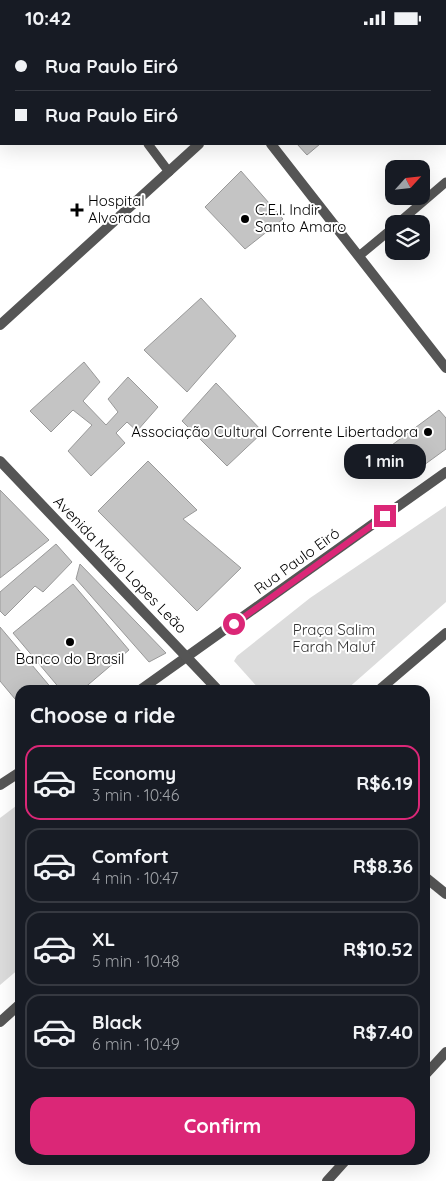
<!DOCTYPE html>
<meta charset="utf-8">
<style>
body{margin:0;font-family:Quicksand,sans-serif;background:#20242c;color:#f1f3f6;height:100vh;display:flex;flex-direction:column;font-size:19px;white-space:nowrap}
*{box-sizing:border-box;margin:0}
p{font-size:16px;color:#9ea1a6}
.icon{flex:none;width:28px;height:28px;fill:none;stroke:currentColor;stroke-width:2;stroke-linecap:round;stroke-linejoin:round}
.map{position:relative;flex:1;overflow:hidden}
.sheet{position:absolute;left:15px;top:650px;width:415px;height:480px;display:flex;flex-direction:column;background:#171b24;border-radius:15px;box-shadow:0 5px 20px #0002}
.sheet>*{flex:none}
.banner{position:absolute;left:0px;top:0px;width:446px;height:110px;box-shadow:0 5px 20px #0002;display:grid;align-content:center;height:110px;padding:0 15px;background:#171b24}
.needle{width:32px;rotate:63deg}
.controls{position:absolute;left:385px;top:125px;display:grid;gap:10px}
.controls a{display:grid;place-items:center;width:45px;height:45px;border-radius:10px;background:#171b24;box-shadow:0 5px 20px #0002;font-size:25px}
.end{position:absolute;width:22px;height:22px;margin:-11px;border:6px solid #db2777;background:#fff;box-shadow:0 0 0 2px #fff}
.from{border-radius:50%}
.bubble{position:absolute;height:35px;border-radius:15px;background:#171b24;box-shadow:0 5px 20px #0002;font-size:16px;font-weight:700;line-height:35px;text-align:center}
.banner b{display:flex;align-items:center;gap:18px;height:48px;font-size:19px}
.banner b+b{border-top:1px solid #363941}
.banner i{width:12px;height:12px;background:#f1f3f6}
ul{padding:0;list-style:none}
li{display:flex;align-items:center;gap:15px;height:75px;margin:0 10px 8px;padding:0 5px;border:2px solid #363941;border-radius:15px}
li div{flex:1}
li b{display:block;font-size:19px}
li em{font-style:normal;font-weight:700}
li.current{border-color:#db2777}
li>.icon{width:45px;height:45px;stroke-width:1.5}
h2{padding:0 15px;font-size:22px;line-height:60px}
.primary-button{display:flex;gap:10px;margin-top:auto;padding:10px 15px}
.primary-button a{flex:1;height:58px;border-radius:15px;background:#db2777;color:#fff;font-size:20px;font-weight:700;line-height:58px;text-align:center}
.status{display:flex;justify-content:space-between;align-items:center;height:35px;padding:0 25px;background:#171b24;direction:ltr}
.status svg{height:14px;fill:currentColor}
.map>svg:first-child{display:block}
.green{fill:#dcdcdc}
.building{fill:#c4c4c4;stroke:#999}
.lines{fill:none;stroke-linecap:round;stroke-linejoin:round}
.service{stroke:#555;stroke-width:9}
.pedestrian{stroke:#555;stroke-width:10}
.minor{stroke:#555;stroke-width:10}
.tertiary{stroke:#555;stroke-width:10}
.route{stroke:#db2777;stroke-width:6}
.poi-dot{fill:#000;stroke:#fff;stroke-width:2}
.labels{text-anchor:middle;stroke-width:4;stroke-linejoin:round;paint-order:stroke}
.poi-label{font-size:15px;fill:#000;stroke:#fff;text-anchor:start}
.street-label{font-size:15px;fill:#000;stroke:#fff}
.park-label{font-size:15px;fill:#333;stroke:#fff}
</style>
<div class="status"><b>10:42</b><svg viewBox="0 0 49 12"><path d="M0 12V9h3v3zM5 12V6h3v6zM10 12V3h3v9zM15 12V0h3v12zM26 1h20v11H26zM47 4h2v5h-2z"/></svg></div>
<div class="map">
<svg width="446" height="1146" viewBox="0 0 446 1146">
<rect width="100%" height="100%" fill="#fff"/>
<g class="green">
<path d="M 446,471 L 446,567 L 346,655 L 260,655 L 234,626 L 237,621 L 310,563 Z"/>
<path d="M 20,768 L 20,933 L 0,950 L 0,783 Z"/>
</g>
<g class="building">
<path d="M 297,109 L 320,109 L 307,120 Z"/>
<path d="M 241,136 L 283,184 L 245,214 L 205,172 Z"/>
<path d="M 201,263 L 236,301 L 187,357 L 144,315 Z"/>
<path d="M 84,327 L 100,347 L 83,366 L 106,390 L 118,377 L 108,364 L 128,342 L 158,372 L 137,396 L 127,387 L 116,398 L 125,408 L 91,441 L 68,416 L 92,390 L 73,375 L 51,397 L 30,376 Z"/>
<path d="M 216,348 L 263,397 L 227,431 L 182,386 Z"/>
<path d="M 439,375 L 446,383 L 446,414 L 413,438 L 392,410 Z"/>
<path d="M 148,426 L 197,475 L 183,484 L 241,533 L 197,576 L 98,476 Z"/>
<path d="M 0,455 L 49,505 L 0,543 Z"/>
<path d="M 56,509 L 72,527 L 43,557 L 35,551 L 5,581 L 0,576 L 0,557 Z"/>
<path d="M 80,529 L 166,618 L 149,627 L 76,544 Z"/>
<path d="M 73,549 L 129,615 L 82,655 L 61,655 L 13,598 Z"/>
<path d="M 0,592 L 53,655 L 20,655 L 20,670 L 0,646 Z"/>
</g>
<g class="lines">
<g class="service">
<path d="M 148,109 L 169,137"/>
<path d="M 397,189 L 446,147"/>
<path d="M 359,221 L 394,192"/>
</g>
<path class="pedestrian" d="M 0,987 L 20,969"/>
<g class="minor">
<path d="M 183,0 L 184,1"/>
<path d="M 271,109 L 446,333"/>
<path d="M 140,655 L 446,437"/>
<path d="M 379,655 L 446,598"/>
<path d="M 0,750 L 20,737"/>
<path d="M 425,1040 L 446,1017"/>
<path d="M 327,1146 L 346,1125"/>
</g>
<g class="tertiary">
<path d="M 318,1 L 319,0"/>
<path d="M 0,290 L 199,109"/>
<path d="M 0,426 L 218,655"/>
<path d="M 425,842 L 446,859"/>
</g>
</g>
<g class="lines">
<path class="route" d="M 234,589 L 385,481"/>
</g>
<g class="poi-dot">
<path d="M74.5 167.5h5v5h5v5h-5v5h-5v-5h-5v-5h5z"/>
<circle cx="245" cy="184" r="5"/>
<circle cx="428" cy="397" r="5"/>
<circle cx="70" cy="607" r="5"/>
</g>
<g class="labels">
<g class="poi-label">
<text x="88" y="171">Hospital<tspan x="88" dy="17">Alvorada</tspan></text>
<text x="255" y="180">C.E.I. Indir<tspan x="255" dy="17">Santo Amaro</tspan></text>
<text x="418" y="402" text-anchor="end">Associação Cultural Corrente Libertadora</text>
<text x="70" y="629" text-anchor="middle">Banco do Brasil</text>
</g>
<g class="street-label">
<text transform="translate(297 526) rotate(-36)" y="5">Rua Paulo Eiró</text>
<text transform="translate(120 530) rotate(46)" y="5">Avenida Mário Lopes Leão</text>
</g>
<g class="park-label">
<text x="334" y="600">Praça Salim<tspan x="334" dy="17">Farah Maluf</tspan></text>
</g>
</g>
</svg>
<div class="controls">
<a><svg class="needle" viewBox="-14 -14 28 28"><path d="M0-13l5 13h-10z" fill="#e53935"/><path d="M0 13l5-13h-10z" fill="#9ea1a6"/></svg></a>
<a><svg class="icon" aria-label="layers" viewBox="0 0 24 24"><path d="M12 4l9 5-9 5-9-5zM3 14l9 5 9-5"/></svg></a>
</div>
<i class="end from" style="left:234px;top:589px"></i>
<i class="end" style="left:385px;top:481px"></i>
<div class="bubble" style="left:344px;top:409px;width:82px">1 min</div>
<div class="banner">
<b><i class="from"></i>Rua Paulo Eiró</b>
<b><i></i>Rua Paulo Eiró</b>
</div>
<section class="sheet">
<h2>Choose a ride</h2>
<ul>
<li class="current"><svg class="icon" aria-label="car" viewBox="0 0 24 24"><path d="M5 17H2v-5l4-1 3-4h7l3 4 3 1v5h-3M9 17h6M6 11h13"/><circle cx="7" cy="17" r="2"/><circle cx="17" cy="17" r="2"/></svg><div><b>Economy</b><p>3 min · 10:46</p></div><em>R$6.19</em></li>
<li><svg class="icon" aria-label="car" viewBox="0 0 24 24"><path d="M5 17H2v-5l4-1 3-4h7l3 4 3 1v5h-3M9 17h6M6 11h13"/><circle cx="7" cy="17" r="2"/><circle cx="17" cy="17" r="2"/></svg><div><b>Comfort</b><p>4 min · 10:47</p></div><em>R$8.36</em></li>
<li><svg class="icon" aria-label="car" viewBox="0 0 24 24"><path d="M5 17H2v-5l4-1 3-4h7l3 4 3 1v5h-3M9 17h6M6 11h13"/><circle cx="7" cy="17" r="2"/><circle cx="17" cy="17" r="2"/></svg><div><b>XL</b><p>5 min · 10:48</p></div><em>R$10.52</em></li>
<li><svg class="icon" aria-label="car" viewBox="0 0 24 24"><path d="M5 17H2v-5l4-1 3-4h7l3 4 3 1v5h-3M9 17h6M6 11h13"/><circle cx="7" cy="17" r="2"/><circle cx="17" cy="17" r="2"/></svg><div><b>Black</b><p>6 min · 10:49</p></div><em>R$7.40</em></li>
</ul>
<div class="primary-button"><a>Confirm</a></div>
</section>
</div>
